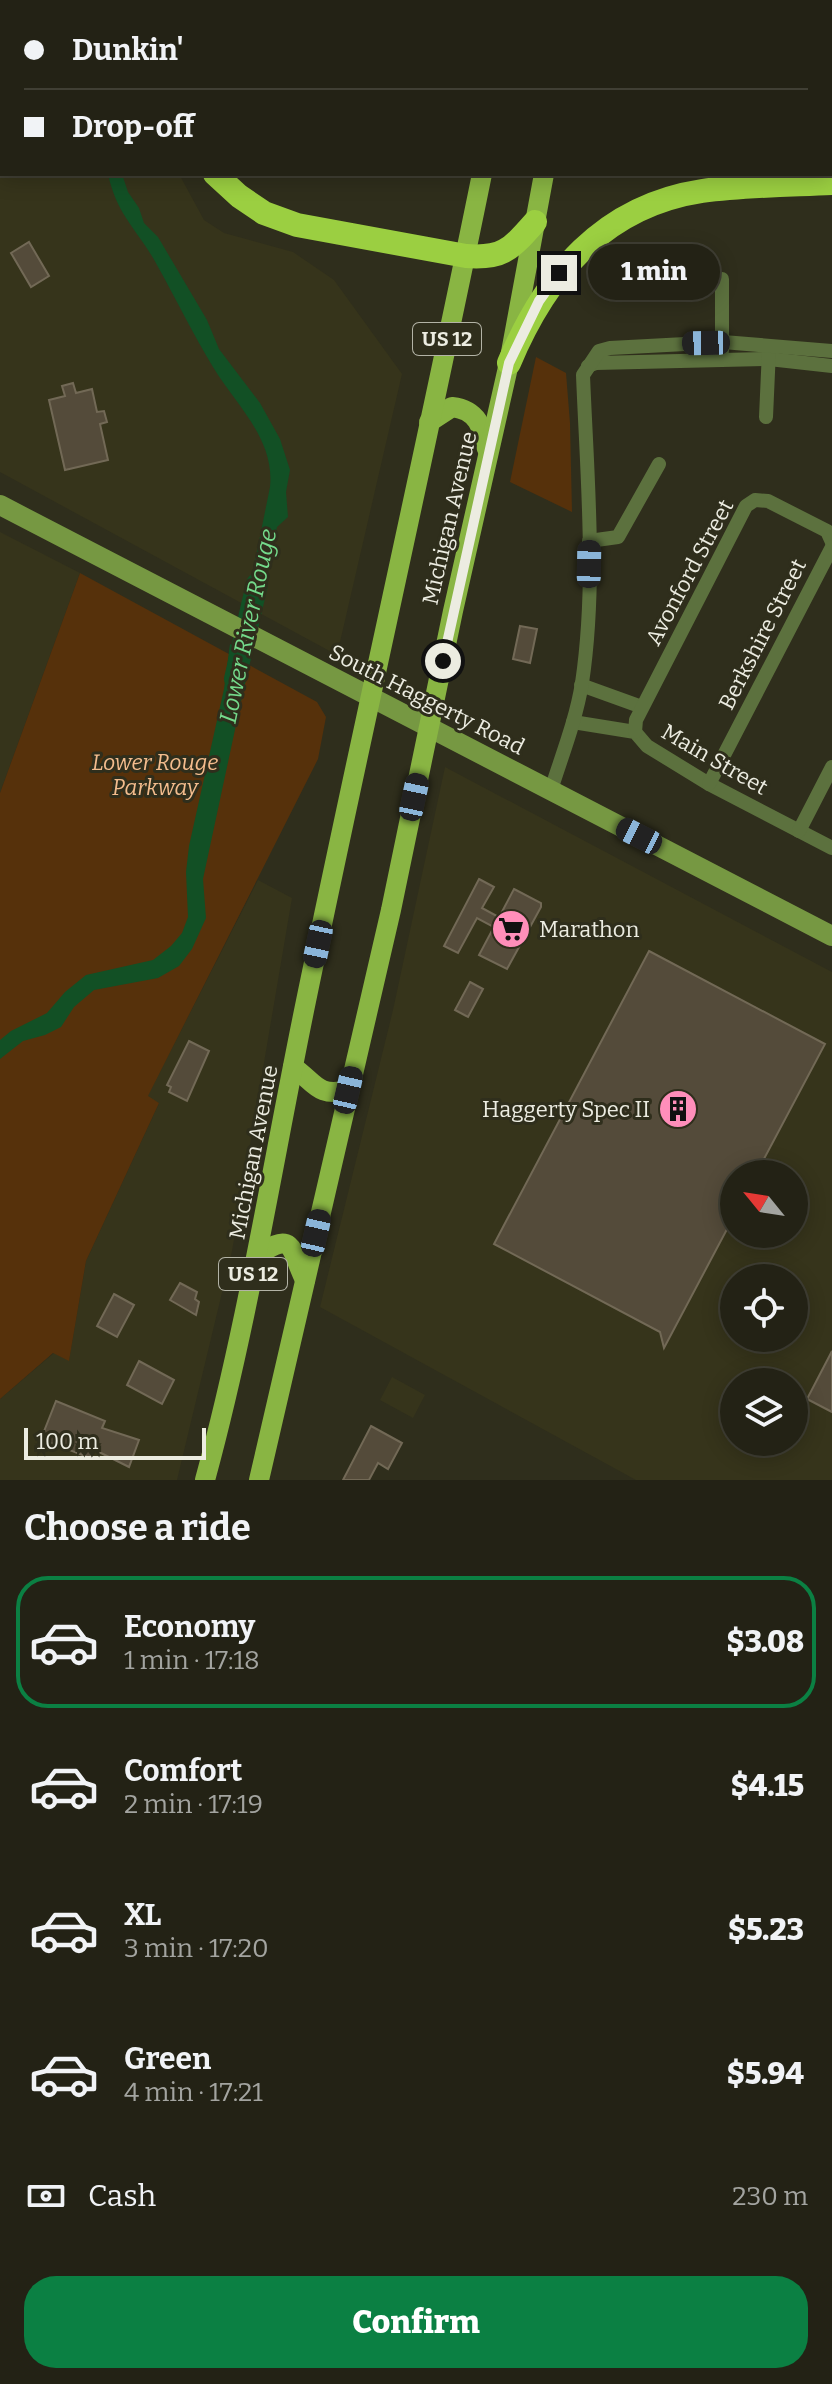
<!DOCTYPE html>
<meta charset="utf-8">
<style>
body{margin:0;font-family:Bitter,serif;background:#2f2f22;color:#f1f3f6;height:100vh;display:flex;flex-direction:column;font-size:30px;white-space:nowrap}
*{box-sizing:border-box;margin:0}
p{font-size:26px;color:#a3a4a0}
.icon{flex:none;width:44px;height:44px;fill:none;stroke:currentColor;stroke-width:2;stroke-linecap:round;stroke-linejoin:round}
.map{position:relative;height:1480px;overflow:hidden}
.side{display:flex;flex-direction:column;background:#232215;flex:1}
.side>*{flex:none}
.guide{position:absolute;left:0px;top:0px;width:832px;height:176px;box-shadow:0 4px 20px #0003,0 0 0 2px #403f34;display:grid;align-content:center;height:176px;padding:0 24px;background:#232215}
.needle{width:52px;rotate:300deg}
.tools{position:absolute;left:720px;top:1160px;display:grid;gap:16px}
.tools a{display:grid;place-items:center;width:88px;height:88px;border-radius:50%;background:#232215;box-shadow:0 4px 20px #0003,0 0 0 2px #403f34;font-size:40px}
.scale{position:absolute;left:24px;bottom:20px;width:182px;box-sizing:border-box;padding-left:8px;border:4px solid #ecece1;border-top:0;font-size:22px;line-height:28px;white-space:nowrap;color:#ecece1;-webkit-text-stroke:6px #2f2e1c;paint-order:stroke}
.end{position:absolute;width:36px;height:36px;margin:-18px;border:10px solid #ecece1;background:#111;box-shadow:0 0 0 4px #111}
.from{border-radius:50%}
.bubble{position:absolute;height:56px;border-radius:28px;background:#232215;box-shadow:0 4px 20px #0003,0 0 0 2px #403f34;font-size:26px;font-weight:800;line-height:56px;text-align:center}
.car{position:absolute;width:24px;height:48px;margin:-24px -12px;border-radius:10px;box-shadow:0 0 6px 2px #0007;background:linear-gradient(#222 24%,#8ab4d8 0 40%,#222 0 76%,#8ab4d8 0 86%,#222 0)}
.guide b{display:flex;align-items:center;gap:28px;height:76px;font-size:30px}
.guide b+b{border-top:2px solid #403f34}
.guide i{width:20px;height:20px;background:#f1f3f6}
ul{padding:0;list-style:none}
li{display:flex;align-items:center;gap:24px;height:132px;margin:0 16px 12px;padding:0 8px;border:4px solid transparent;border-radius:32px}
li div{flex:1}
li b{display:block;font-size:30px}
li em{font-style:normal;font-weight:800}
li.current{border-color:#0b8043}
li>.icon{width:72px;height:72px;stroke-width:1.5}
h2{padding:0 24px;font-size:36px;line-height:96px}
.pay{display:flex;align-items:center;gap:20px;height:88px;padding:0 24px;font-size:30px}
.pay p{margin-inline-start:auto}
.primary-button{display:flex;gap:16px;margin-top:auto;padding:16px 24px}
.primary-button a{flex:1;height:92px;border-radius:32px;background:#0b8043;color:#fff;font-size:32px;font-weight:800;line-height:92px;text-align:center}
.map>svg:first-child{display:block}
.built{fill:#36341b;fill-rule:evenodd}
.green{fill:#56310b}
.water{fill:#125025}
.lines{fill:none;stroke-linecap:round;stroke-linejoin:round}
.river{stroke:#125025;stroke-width:22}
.building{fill:#544b3a;stroke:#726956;stroke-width:2}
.minor{stroke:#5c713e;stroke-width:14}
.secondary{stroke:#769842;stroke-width:20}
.primary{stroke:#89b543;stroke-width:20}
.motorway{stroke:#9bcf41;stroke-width:24}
.route{stroke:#ecece1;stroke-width:10}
.labels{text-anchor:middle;stroke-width:6;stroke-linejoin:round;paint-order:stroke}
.shield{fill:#2f2e1c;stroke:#b3b3a6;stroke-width:2}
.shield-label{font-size:20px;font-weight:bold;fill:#ecece1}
.street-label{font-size:22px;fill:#ecece1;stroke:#2f2e1c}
.park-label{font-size:22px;font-style:italic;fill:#f3bc8d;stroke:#2f2e1c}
.poi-label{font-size:22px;fill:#ecece1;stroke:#2f2e1c;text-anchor:start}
.water-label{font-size:24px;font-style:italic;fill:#74da8b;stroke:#2f2e1c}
</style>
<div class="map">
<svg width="832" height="1480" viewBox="0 0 832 1480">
<rect width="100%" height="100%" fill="#2f2e1c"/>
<g class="built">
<path d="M 0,0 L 84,2 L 2,2 L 2,174 L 179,174 L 204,220 L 224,233 L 293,252 L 334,280 L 402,374 L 337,655 L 0,472 Z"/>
<path d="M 0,532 L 80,573 L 0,793 Z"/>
<path d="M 445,767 L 832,972 L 832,1480 L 636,1480 L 320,1307 L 393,1010 ZM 734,1174 L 794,1174 L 794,1234 L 734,1234 ZM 734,1278 L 794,1278 L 794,1338 L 734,1338 ZM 734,1382 L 794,1382 L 794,1442 L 734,1442 Z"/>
<path d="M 258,880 L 292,898 L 232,1251 L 177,1480 L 0,1480 L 0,1399 L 54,1353 L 69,1360 L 86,1261 L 159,1103 L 147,1097 Z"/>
<path d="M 392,1377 L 425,1395 L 413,1418 L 380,1400 Z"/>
</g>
<g class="green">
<path d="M 536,357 L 566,373 L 570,423 L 572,512 L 510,482 Z"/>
<path d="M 80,573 L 317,702 L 326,717 L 318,759 L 148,1096 L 159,1103 L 86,1261 L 69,1361 L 53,1353 L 0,1399 L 0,793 Z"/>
</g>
<g class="water">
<path d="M 108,174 L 122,174 L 128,192 L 139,208 L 144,223 L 158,237 L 207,320 L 219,349 L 260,403 L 280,439 L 290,470 L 286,492 L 288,517 L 277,527 L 259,616 L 241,605 L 253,571 L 270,487 C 275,439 236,405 213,367 C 193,334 176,299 157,265 C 138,230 117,216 108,174 Z"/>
<path d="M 230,644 L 251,655 L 203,879 L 206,918 L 192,949 L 179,966 L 158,978 L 94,990 L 74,1007 L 61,1027 L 45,1035 L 23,1041 L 0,1059 L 0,1040 L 11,1031 L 47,1013 L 65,992 L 86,975 L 153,960 L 171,946 L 182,933 L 188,917 L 186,872 L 189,846 L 224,689 Z"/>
</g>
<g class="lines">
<path class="river" d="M 235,679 L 257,584"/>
</g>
<g class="building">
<path d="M 29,242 L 49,276 L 31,287 L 11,253 Z"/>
<path d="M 73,383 L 76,393 L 92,389 L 97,412 L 104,411 L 107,422 L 100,424 L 108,460 L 65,470 L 49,400 L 65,396 L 62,386 Z"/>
<path d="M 520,626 L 537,629 L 530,663 L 513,659 Z"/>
<path d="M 479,879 L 494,887 L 482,908 L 506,921 L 501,931 L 477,918 L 458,953 L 444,946 Z"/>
<path d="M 514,889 L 541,903 L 541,907 L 507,969 L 479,955 Z"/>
<path d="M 649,951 L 825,1044 L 756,1174 L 734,1174 L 734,1216 L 664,1348 L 660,1332 L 494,1244 Z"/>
<path d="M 470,982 L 483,989 L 468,1017 L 455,1010 Z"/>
<path d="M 189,1041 L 209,1051 L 187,1101 L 169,1092 L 171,1087 L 167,1085 Z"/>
<path d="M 180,1283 L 197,1292 L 195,1299 L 199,1302 L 196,1315 L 170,1300 Z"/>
<path d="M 114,1294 L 134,1305 L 117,1337 L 97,1326 Z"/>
<path d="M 832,1351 L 832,1412 L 807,1399 Z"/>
<path d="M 139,1361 L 174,1380 L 162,1404 L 127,1385 Z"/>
<path d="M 56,1401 L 105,1421 L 102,1428 L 139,1440 L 129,1467 L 93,1449 L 90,1458 L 41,1439 Z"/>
<path d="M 371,1426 L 402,1443 L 388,1469 L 378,1463 L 369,1480 L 343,1480 Z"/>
</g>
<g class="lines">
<g class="minor">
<path d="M 722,279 L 722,351"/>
<path d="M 588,366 L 596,363 L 769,359 L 832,366"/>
<path d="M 766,417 L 769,350"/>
<path d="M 589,541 L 618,537 L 659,464"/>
<path d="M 581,685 L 642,707"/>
<path d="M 573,722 L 635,732 L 647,746 L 709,784 L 832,848"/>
<path d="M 635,732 L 636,720 L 746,506 L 755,500 L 768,501 L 827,531 L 832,542"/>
<path d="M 709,784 L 832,547"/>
<path d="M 551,790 C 562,755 576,720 582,683 C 597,582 587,477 583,375 L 599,351 L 610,348 L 723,342 L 832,351"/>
<path d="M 799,831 L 832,767"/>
</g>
<path class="secondary" d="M 0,505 L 832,936"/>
<g class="primary">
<path d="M 518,2 L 519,0"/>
<path d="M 580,2 L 581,0"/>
<path d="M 429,422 L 452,407 C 478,410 482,427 487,449"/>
<path d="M 293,1067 C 315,1082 317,1098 348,1090"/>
<path d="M 257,1256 C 295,1229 290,1250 305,1280"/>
<path d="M 205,1480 C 248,1322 273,1161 306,1001 C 363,725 426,450 482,174"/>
<path d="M 259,1480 L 391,910 L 453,611 L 509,363 L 544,174"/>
</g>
<g class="motorway">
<path d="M 109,0 L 110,2"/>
<path d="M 718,0 L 722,2"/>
<path d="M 205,2 L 206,0"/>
<path d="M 830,58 L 832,59"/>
<path d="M 215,174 L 239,196 L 264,213 L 297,225 L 466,256 C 503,259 511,249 535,222"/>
<path d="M 509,363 C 546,275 603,206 702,191 C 745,185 789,185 832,183"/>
</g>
</g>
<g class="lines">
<path class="route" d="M 443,661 L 509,363 L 539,301 L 559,273"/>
</g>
<defs>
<symbol id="supermarket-disc" viewBox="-11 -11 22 22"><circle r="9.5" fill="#ff8eba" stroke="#2f2e1c"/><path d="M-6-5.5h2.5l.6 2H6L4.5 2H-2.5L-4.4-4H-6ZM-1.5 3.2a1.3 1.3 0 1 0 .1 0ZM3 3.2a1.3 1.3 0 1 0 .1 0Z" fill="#111"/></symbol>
<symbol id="building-disc" viewBox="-11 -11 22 22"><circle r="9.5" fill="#ff8eba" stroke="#2f2e1c"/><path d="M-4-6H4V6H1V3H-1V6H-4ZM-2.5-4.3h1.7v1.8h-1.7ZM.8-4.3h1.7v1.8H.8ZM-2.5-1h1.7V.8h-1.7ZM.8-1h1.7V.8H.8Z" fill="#111"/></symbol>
</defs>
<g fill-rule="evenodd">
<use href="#supermarket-disc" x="489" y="907" width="44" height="44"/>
<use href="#building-disc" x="656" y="1087" width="44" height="44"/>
</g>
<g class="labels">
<g class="shield">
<rect x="413" y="323" width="68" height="32" rx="6"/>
<rect x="219" y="1258" width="68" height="32" rx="6"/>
</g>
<g class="shield-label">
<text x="447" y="346">US 12</text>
<text x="253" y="1281">US 12</text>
</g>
<g class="street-label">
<text transform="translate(449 518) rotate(-77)" y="8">Michigan Avenue</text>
<text transform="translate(689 572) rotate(-62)" y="8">Avonford Street</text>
<text transform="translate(762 634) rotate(-63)" y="8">Berkshire Street</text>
<text transform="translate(427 699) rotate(27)" y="8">South Haggerty Road</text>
<text transform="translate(715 759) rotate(30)" y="8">Main Street</text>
<text transform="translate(253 1152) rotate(-79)" y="8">Michigan Avenue</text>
</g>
<g class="park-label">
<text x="155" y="770">Lower Rouge<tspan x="155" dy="25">Parkway</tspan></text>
</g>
<g class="poi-label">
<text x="539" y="937">Marathon</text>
<text x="650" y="1117" text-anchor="end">Haggerty Spec II</text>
</g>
<g class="water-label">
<text transform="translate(248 626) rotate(-78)" y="8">Lower River Rouge</text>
</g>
</g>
</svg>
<div class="tools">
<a><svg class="needle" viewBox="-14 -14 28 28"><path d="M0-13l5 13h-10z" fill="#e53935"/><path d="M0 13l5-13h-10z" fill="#a3a4a0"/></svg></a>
<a><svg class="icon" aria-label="locate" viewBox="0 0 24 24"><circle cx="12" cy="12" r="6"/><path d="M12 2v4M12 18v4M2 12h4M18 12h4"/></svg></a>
<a><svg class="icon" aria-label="layers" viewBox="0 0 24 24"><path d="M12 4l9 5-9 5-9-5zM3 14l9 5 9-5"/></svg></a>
</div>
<div class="scale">100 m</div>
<i class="end from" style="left:443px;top:661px"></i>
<i class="end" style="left:559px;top:273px"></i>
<div class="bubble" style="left:588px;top:244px;width:132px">1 min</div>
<i class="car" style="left:706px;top:343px;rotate:269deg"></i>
<i class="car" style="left:589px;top:564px;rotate:1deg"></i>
<i class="car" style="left:414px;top:797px;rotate:12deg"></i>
<i class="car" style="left:639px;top:836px;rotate:297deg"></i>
<i class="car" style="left:318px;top:944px;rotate:192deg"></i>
<i class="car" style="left:348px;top:1090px;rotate:13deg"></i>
<i class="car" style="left:316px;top:1233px;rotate:13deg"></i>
<div class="guide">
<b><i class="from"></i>Dunkin'</b>
<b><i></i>Drop-off</b>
</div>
</div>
<section class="side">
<h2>Choose a ride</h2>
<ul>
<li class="current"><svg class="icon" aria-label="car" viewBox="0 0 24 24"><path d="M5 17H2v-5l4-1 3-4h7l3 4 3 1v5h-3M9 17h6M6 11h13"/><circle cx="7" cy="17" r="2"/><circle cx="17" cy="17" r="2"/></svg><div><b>Economy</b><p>1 min · 17:18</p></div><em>$3.08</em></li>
<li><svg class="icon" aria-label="car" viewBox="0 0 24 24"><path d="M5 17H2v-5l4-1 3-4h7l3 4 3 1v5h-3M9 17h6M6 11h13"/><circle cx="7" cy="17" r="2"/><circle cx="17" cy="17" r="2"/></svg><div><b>Comfort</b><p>2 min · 17:19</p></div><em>$4.15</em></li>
<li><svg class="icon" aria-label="car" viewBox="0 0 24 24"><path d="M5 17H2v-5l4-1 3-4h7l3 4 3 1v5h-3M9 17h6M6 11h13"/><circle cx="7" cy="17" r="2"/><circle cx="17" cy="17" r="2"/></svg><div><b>XL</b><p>3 min · 17:20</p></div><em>$5.23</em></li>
<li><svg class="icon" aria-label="car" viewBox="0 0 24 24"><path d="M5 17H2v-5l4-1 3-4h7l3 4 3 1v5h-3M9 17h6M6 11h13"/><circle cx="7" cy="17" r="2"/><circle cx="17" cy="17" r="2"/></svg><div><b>Green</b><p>4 min · 17:21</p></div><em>$5.94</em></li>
</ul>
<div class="pay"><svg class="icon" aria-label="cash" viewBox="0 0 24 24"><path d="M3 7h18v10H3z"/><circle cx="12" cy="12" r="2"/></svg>Cash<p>230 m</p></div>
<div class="primary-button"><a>Confirm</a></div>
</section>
